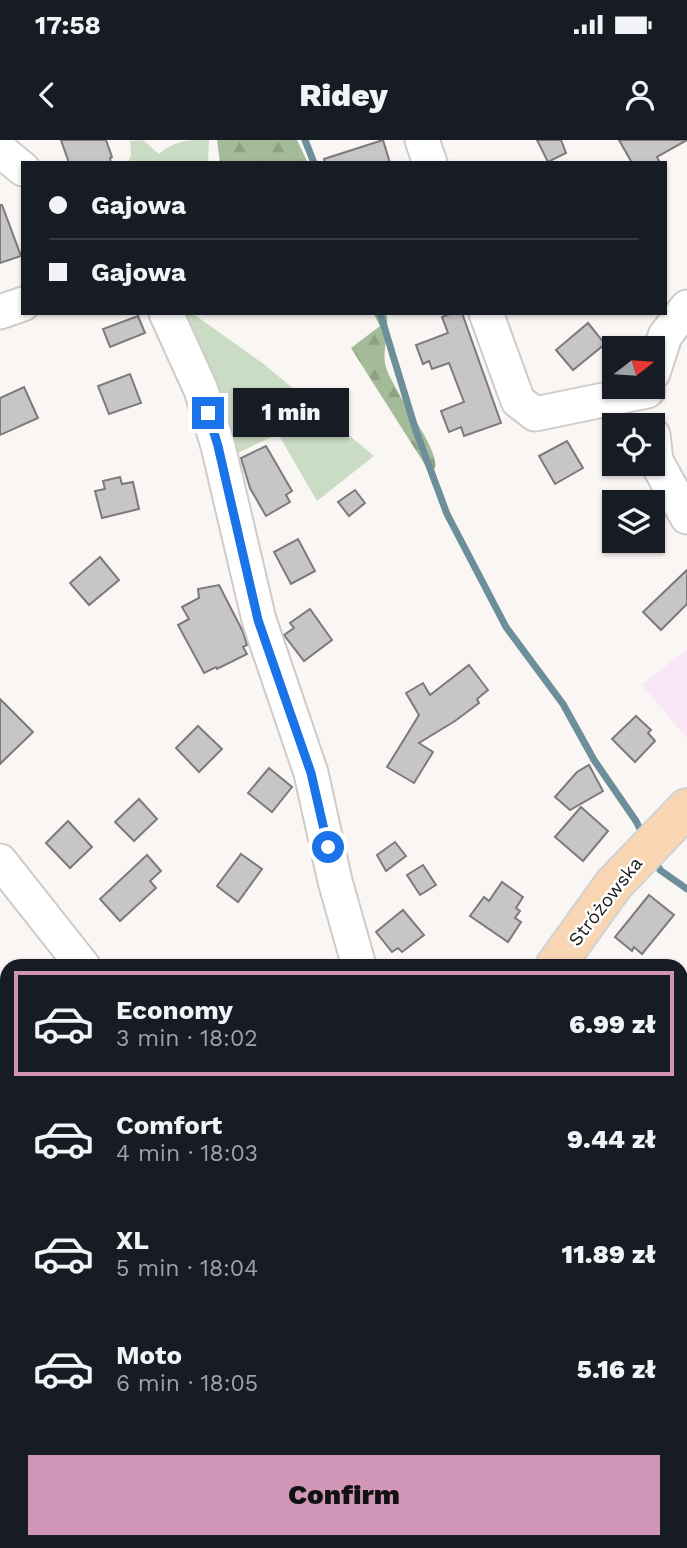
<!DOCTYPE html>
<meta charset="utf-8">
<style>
body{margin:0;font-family:"Work Sans",sans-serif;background:#242831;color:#f1f3f6;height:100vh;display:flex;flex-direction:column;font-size:26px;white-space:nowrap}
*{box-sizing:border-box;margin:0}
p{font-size:23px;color:#9ea1a6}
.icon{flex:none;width:38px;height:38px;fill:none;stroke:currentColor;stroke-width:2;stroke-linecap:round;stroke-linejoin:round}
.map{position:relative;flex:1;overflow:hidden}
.sheet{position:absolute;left:0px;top:819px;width:688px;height:590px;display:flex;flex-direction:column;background:#171b24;border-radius:21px 21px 0 0;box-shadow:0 2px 5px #0004}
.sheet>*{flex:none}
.hud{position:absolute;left:21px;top:21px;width:646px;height:154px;border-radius:0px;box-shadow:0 2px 5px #0004;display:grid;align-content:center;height:154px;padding:0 28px;background:#171b24}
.needle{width:46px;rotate:73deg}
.tools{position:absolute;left:602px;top:196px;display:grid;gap:14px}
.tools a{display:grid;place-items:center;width:63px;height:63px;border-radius:0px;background:#171b24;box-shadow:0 2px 5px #0004;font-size:35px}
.end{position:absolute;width:32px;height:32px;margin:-16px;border:9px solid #1a73e8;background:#fff;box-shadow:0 0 0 4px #fff}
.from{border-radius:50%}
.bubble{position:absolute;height:49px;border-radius:0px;background:#171b24;box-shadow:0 2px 5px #0004;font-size:23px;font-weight:800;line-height:49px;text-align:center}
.hud b{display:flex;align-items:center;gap:24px;height:66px;font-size:26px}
.hud b+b{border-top:2px solid #363941}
.hud i{width:18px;height:18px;background:#f1f3f6}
ul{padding:12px 0 0;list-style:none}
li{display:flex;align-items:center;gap:21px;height:105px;margin:0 14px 10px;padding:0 14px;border:4px solid transparent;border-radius:0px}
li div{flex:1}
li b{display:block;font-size:26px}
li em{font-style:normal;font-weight:800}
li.current{border-color:#d095b7}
li>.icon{width:63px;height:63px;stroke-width:1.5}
.cta{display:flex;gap:14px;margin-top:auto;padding:14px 28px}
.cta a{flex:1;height:80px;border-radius:0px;background:#d095b7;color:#111;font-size:28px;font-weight:800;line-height:80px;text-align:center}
.status{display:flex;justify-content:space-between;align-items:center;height:49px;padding:0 35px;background:#171b24;direction:ltr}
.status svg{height:19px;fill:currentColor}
header{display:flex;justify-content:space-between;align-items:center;height:91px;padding:0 28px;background:#171b24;font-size:32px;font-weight:800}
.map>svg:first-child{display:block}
.commercial{fill:#f9e6f7}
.green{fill:#cadcc3}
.forest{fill:url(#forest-firs)}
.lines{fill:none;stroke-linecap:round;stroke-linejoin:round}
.stream{stroke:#6c8f9a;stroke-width:7}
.building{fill:#c7c5c8;stroke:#7c7a7c;stroke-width:2}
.minor-casing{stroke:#cecbc9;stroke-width:37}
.major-casing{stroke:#d2d2d2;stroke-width:42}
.minor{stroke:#fff;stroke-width:33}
.major{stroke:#f8d5b3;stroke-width:38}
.route{stroke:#1a73e8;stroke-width:9}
.labels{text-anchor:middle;stroke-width:5;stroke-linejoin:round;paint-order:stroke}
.street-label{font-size:19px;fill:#1e1d1d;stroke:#fff}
</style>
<div class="status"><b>17:58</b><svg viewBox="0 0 49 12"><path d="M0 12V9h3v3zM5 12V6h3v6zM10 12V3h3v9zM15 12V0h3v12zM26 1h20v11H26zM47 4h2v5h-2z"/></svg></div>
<header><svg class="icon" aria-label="back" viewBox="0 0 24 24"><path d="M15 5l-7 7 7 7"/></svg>Ridey<svg class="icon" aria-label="person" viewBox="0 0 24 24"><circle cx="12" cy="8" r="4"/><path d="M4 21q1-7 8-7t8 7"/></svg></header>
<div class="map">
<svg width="687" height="1408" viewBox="0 0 687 1408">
<defs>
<pattern id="forest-firs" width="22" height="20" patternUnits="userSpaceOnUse" patternTransform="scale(1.75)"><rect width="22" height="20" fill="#a3bb98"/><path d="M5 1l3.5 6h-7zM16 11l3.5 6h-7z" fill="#8ca083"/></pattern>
</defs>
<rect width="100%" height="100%" fill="#faf6f4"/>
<path class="commercial" d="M 687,509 L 687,598 L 642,545 Z"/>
<g class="green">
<path d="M 143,0 L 159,14 C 175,0 188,0 209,0 L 208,23 L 128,23 L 131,15 L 130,1 Z"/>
<path d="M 179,173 L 192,173 L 265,225 L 374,316 L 317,361 L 278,294 L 227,318 Z"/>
<path d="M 0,941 L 7,942 L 7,1082 L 0,1074 Z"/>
<path d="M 681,1172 L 687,1173 L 687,1225 L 681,1226 Z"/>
<path d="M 222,1402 L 294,1402 L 273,1408 L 218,1408 Z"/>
</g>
<g class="forest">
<path d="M 217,0 L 297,0 L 308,23 L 220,23 Z"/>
<path d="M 373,173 L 386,173 C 391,191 381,211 386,227 C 388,235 394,244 398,252 C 406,268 440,312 435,329 L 427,328 L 351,208 L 380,186 Z"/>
<path d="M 0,1074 L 7,1082 L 7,1205 L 0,1192 Z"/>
<path d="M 683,1297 L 687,1302 L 687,1408 L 680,1402 L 681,1299 Z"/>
<path d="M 542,1402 L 630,1402 L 643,1408 L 538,1408 Z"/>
</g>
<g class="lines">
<g class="stream">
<path d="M 305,0 L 314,23"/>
<path d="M 380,173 L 416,291 L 447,374 L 506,487 L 563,564 L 594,620 L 636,681 L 644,697"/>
<path d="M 654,717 L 660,730 L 687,749"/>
<path d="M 681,937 L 687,927"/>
<path d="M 681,997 L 687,1004"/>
<path d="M 243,1408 L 262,1402"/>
</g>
</g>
<g class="building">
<path d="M 61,0 L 106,0 L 112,17 L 110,18 L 111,23 L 69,23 Z"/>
<path d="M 383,0 L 390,23 L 325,23 L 324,19 Z"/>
<path d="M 537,0 L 561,0 L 566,13 L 548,22 Z"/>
<path d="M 619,0 L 687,0 L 657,17 L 660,23 L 632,23 Z"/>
<path d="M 0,65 L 2,65 L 21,116 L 0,123 Z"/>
<path d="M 452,173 L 462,173 L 501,283 L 464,296 L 461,287 L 449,292 L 441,271 L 464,262 L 449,223 L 432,229 L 429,221 L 423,224 L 416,205 L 448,193 L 442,177 Z"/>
<path d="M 138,176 L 145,193 L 110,207 L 103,189 Z"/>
<path d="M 588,183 L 605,204 L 573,230 L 556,210 Z"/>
<path d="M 130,234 L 141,263 L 109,274 L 98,246 Z"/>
<path d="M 24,247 L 38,278 L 0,295 L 0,258 Z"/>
<path d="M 567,301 L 583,328 L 555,344 L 539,316 Z"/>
<path d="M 266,306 L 292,351 L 286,355 L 290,362 L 266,376 L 250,348 L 241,318 Z"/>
<path d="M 120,337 L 122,344 L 133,342 L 139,369 L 102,378 L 95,351 L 105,349 L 103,341 Z"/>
<path d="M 355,350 L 365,363 L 349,376 L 338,362 Z"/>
<path d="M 298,399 L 315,431 L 291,444 L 274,412 Z"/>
<path d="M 100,417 L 119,440 L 89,465 L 70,443 Z"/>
<path d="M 687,430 L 687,464 L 661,490 L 643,472 Z"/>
<path d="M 219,445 L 243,492 L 247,505 L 243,507 L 247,514 L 217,529 L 216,527 L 204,533 L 178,485 L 189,479 L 182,467 L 199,458 L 198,449 Z"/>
<path d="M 310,469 L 332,500 L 304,521 L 284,495 L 294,488 L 290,483 Z"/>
<path d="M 469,525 L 488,550 L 477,559 L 479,563 L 455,581 L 419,603 L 433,612 L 414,643 L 387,627 L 419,575 L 406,553 L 423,543 L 430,555 Z"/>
<path d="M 0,559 L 33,592 L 0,624 Z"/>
<path d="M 636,576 L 651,590 L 648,593 L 655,601 L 635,622 L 612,599 Z"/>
<path d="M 198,586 L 222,609 L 199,632 L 176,608 Z"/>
<path d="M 589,625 L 603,651 L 570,670 L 555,657 L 577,632 Z"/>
<path d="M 269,628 L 292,647 L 272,672 L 248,653 Z"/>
<path d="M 139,659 L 157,679 L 134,701 L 115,682 Z"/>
<path d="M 581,667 L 608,691 L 583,721 L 555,697 Z"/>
<path d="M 68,681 L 92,707 L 70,728 L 46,703 Z"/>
<path d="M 395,702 L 406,716 L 386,731 L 377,715 Z"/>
<path d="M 241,714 L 262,729 L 238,762 L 217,746 Z"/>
<path d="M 147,715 L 161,731 L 150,741 L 156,748 L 120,781 L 100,759 Z"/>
<path d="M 423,725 L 436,745 L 420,755 L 407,735 Z"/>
<path d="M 502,742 L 523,757 L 516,768 L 520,771 L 515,778 L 521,782 L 508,802 L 470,776 L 484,757 L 489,761 Z"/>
<path d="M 649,755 L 674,775 L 642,814 L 634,807 L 632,811 L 615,797 Z"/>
<path d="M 403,770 L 424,795 L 402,812 L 398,808 L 392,812 L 376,792 Z"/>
</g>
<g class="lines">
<defs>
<g id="minor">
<path d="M 422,0 L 430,23"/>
<path d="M 0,10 L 23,29"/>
<path d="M 0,172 L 23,164"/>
<path d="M 166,173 L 201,250 L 218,306 L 259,480 L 311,633 L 335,741 L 359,826"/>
<path d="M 486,173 L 518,261 L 535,274 L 647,251"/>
<path d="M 653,233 L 665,196 L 687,167"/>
<path d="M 653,295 L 656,321 L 687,377"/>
<path d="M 0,721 L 83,826"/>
<path d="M 0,930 L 7,933"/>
<path d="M 681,1284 L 687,1281"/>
</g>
<g id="major">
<path d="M 555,826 L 614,744 L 687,668"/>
<path d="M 190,1408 L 195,1402"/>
</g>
</defs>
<use href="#minor" class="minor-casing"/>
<use href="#major" class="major-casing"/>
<use href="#minor" class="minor"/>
<use href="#major" class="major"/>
</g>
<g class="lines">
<path class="route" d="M 208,273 L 218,306 L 258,480 L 311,633 L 328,707"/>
</g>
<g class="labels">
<g class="street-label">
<text transform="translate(605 761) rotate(-52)" y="7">Stróżowska</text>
</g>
</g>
</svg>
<div class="tools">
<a><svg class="needle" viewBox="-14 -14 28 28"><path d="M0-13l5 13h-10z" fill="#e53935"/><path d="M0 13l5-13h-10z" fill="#9ea1a6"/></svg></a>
<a><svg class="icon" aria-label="locate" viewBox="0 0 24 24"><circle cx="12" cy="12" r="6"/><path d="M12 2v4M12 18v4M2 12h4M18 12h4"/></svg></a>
<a><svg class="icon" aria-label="layers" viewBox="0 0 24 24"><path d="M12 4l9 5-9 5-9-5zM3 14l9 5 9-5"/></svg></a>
</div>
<i class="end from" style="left:328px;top:707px"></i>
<i class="end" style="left:208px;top:273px"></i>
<div class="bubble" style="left:233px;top:248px;width:116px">1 min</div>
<div class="hud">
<b><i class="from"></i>Gajowa</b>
<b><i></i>Gajowa</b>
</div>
<section class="sheet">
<ul>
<li class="current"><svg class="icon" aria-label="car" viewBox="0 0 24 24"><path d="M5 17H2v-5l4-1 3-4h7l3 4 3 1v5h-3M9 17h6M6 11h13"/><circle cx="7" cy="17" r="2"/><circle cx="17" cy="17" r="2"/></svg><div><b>Economy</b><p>3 min · 18:02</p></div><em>6.99 zł</em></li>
<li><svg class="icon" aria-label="car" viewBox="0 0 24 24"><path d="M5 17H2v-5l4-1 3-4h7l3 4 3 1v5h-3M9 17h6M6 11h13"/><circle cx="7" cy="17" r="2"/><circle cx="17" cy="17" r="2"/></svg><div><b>Comfort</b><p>4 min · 18:03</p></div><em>9.44 zł</em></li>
<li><svg class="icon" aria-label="car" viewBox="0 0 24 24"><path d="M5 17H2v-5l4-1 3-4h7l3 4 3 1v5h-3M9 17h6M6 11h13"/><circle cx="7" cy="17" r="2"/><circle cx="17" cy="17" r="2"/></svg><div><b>XL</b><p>5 min · 18:04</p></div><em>11.89 zł</em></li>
<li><svg class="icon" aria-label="car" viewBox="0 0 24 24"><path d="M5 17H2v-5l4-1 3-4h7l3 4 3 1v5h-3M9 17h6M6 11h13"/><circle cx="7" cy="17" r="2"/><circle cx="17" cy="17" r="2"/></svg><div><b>Moto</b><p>6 min · 18:05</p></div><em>5.16 zł</em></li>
</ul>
<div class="cta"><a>Confirm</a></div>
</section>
</div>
